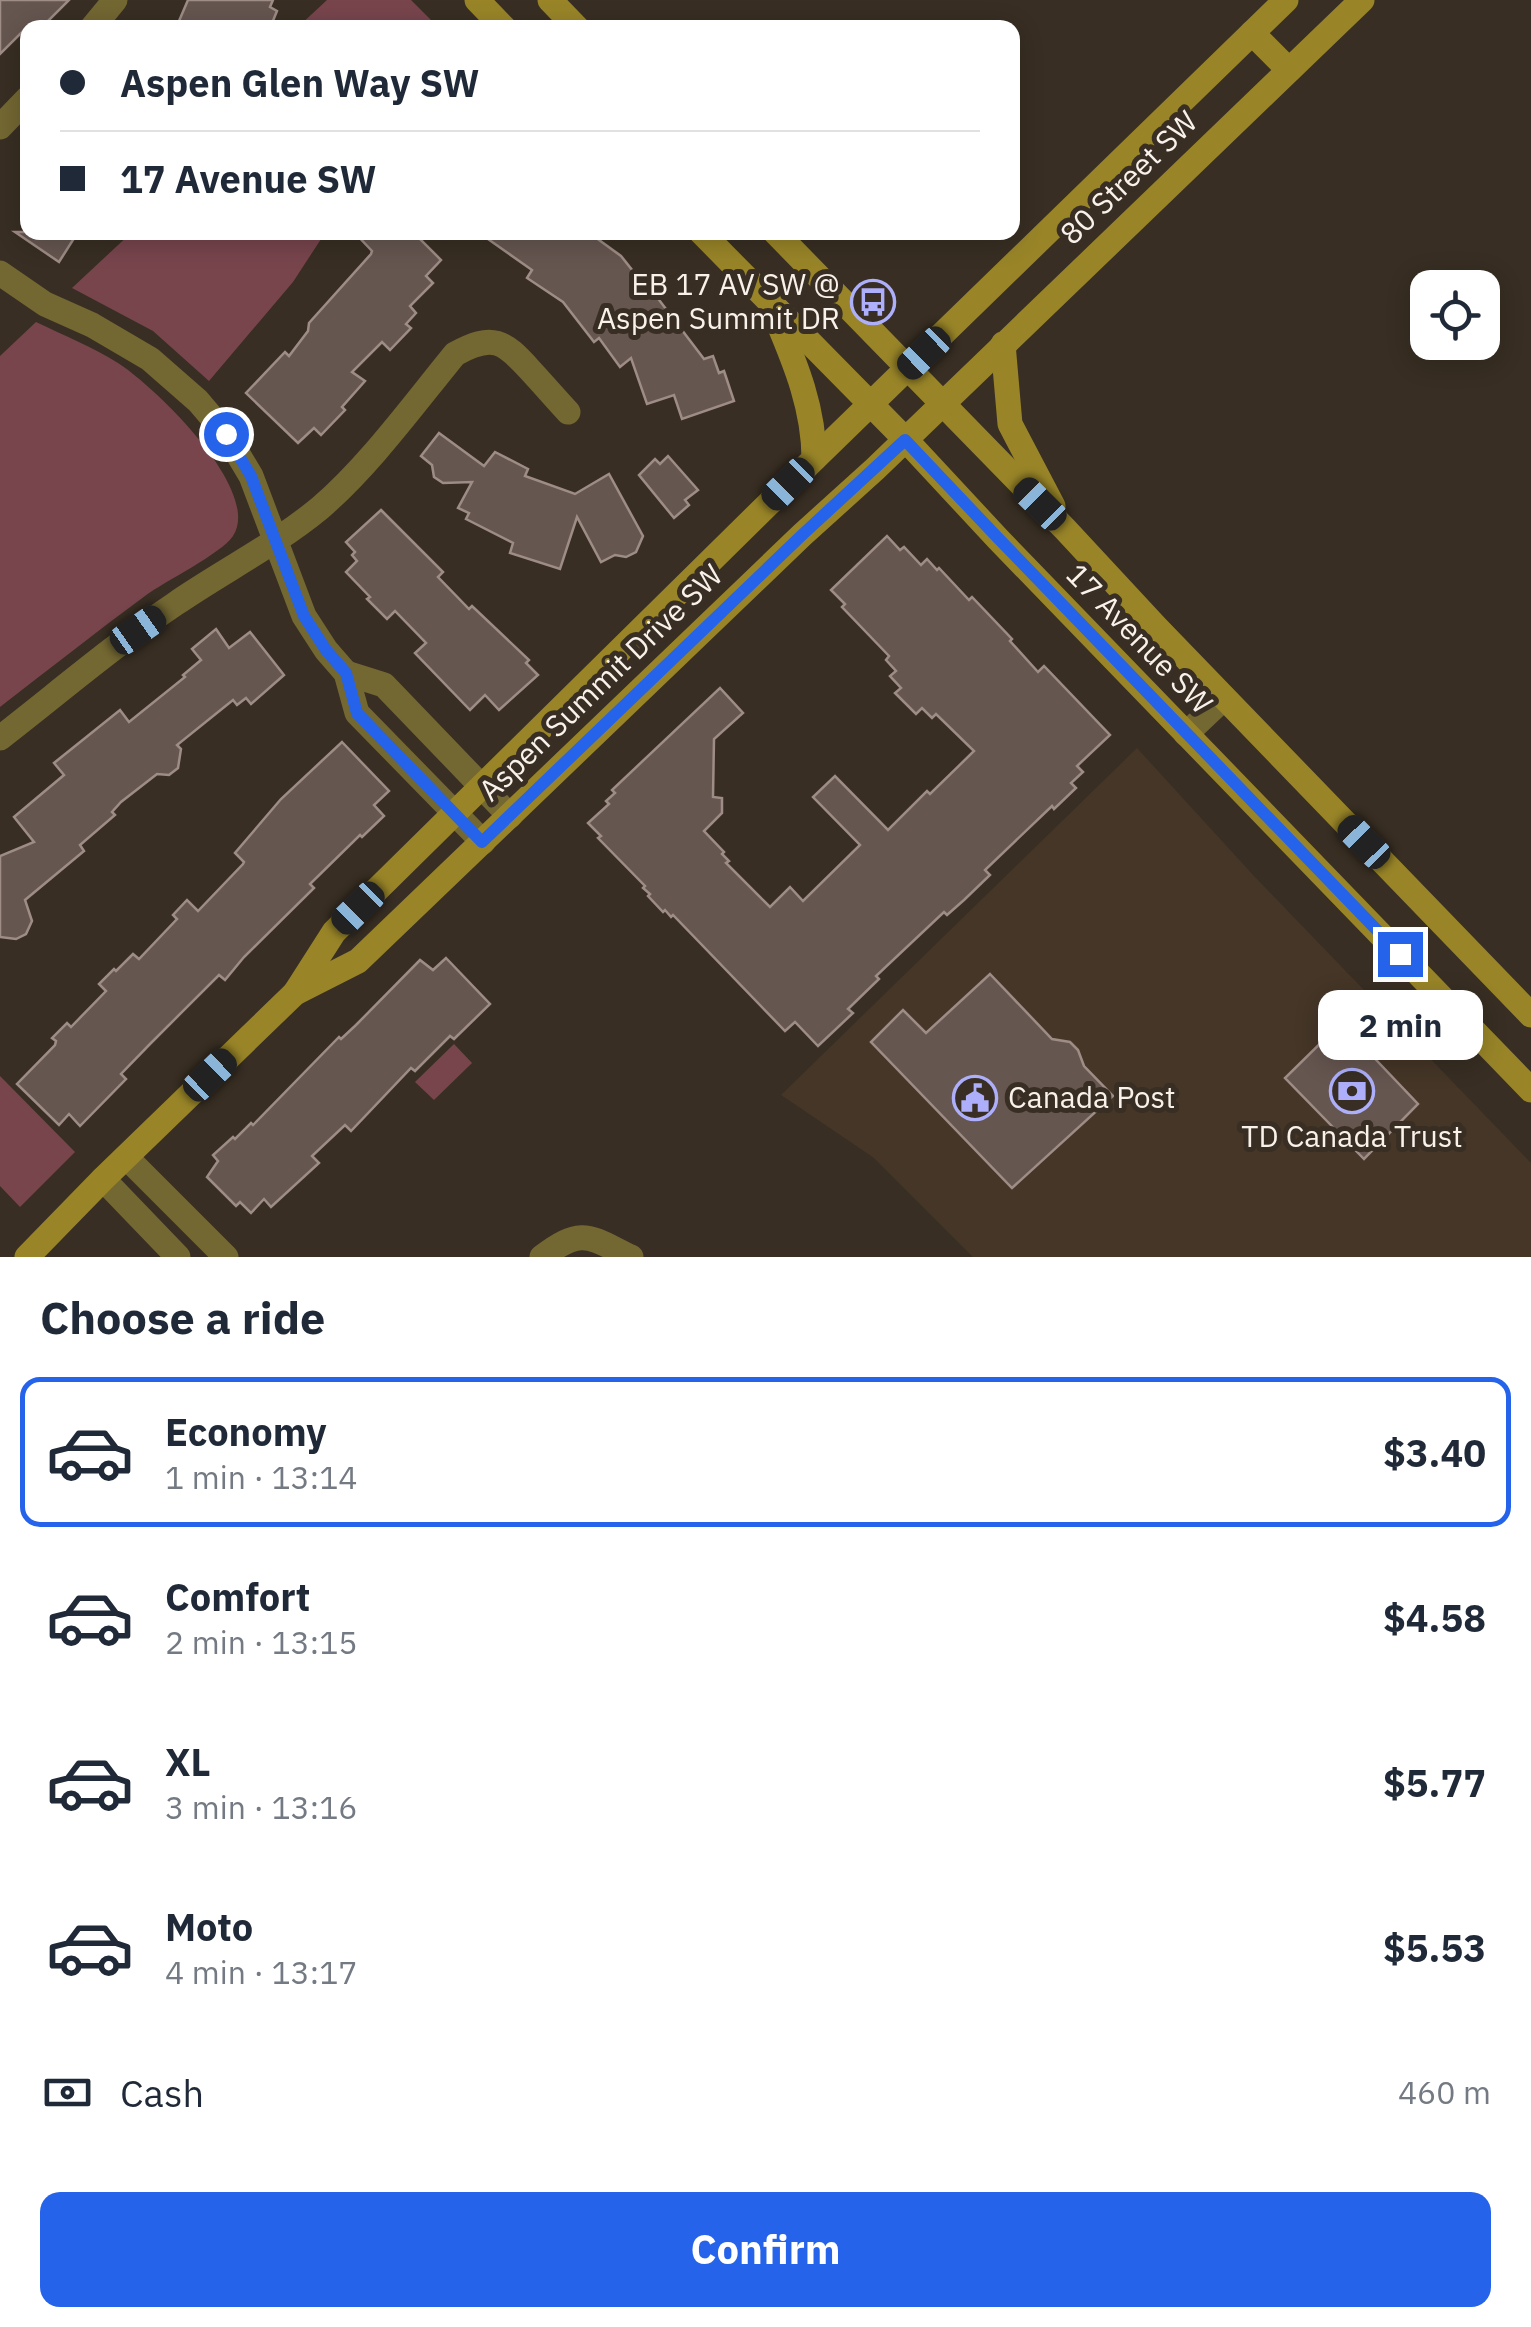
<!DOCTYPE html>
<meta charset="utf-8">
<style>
body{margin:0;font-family:"IBM Plex Sans",sans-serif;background:#f2f2f3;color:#1f2937;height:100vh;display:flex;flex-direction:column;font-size:38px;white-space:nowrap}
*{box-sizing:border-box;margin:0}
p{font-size:32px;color:#747a83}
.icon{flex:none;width:55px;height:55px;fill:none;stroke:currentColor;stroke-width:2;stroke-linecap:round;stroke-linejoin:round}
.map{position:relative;height:1257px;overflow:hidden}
.panel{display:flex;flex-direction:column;background:#fff;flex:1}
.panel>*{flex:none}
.top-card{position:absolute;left:20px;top:20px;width:1000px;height:220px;border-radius:20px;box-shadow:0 5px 25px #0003;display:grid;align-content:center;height:220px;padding:0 40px;background:#fff}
.tools{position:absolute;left:1410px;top:270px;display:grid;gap:20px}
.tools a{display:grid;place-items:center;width:90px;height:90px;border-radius:20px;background:#fff;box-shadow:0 5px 25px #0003;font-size:50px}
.end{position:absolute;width:45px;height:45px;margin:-22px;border:12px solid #2563eb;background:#fff;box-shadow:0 0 0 5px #fff}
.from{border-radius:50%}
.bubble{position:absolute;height:70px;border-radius:20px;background:#fff;box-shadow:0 5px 25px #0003;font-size:32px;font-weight:700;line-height:70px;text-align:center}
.car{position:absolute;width:30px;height:60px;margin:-30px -15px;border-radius:12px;box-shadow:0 0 8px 2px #0007;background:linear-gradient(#222 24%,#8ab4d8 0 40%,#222 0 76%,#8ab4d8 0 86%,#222 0)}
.top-card b{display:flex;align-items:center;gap:35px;height:95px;font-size:38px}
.top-card b+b{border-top:2px solid #e0e1e3}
.top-card i{width:25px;height:25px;background:#1f2937}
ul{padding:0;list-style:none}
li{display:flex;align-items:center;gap:30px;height:150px;margin:0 20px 15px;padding:0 20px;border:5px solid transparent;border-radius:20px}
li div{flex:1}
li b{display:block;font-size:38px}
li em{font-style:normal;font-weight:700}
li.active{border-color:#2563eb}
li>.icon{width:90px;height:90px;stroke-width:1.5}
h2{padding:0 40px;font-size:45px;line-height:120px}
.pay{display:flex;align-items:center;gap:25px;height:110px;padding:0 40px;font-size:38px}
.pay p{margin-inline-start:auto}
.action{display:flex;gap:20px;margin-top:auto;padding:20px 40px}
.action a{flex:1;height:115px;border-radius:20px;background:#2563eb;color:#fff;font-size:40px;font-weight:700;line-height:115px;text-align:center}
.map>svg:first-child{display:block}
.built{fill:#453627}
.green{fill:#78454d}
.building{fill:#665650;stroke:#9e8c86;stroke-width:2.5}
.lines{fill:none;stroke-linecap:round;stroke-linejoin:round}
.street{stroke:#736732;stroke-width:25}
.secondary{stroke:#998528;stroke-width:25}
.route{stroke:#2563eb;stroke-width:12}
.labels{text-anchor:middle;stroke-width:10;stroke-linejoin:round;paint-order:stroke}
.street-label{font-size:30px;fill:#f9f2eb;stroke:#382e23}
.poi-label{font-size:30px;fill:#f9f2eb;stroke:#382e23;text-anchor:end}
</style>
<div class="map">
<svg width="1531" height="1257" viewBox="0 0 1531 1257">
<rect width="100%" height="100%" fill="#382e23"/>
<path class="built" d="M 1137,748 L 1255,877 L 1531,1163 L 1531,1257 L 973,1257 L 874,1158 L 781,1095 Z"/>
<g class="green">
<path d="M 327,0 L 411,0 L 438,27 L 298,27 Z"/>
<path d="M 132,232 L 325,232 L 325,233 L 293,282 L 209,381 L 153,331 L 72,288 Z"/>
<path d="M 36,322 C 63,335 93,347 118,363 C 154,386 263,490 233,536 C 221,554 165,581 145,596 C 96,632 48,670 0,707 L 0,356 Z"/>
<path d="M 454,1044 L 472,1063 L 434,1100 L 415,1082 Z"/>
<path d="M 0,1076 L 75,1152 L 20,1207 L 0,1186 Z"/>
</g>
<g class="building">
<path d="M 0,0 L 69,0 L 41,28 L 26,28 L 0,54 Z"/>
<path d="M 188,0 L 273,0 L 270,7 L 277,11 L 270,28 L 176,28 Z"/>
<path d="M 15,232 L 78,232 L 59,262 Z"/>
<path d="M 354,232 L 413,232 L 441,260 L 426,276 L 433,283 L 410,306 L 416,313 L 406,324 L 411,328 L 390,350 L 382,342 L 352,372 L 365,381 L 342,407 L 345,410 L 321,435 L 314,428 L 298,443 L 246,393 L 285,352 L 289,356 L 308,331 L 309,323 L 371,254 L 372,251 Z"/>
<path d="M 478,232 L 588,232 L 621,256 L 633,271 L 642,272 L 651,283 L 650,288 L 704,359 L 713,356 L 719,373 L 724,371 L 734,401 L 682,419 L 674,395 L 647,404 L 631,358 L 620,367 L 599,338 L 594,342 L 563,302 L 527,278 L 532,270 Z"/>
<path d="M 439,433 L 484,466 L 495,452 L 528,469 L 525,476 L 575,494 L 609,474 L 643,536 L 636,552 L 626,557 L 615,555 L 601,562 L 577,517 L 560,569 L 510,553 L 513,543 L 466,519 L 469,513 L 458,508 L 472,482 L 443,483 L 434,477 L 432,465 L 421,456 Z"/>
<path d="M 668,456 L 698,490 L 685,500 L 689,505 L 674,518 L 639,475 L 655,459 L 660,464 Z"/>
<path d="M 381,510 L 443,572 L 438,577 L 469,609 L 472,606 L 529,660 L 526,663 L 538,675 L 499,710 L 485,695 L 470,710 L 415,653 L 426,643 L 395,611 L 387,619 L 367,599 L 370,597 L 346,572 L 357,561 L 352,555 L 355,552 L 346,542 Z"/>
<path d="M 887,536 L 900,550 L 904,547 L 921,565 L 927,559 L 937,570 L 939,568 L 969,600 L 972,597 L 1012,639 L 1010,641 L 1038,672 L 1044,666 L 1110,735 L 1077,766 L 1083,772 L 1071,783 L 1076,788 L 1054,809 L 1052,806 L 985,870 L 990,875 L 964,900 L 947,915 L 944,912 L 876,976 L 879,979 L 848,1009 L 853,1013 L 818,1046 L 795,1022 L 785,1031 L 673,915 L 671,917 L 665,910 L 663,912 L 648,896 L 650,894 L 643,888 L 645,886 L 598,838 L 601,836 L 588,823 L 609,804 L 606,801 L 615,793 L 612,790 L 720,688 L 743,713 L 714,739 L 713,797 L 722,798 L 722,813 L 704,831 L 724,852 L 722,854 L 729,861 L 726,863 L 770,907 L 790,887 L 803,901 L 860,845 L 813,797 L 835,776 L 888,830 L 927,791 L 930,794 L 974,751 L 936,714 L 932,718 L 922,708 L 916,714 L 895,693 L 901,688 L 890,676 L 896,671 L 886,660 L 889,656 L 842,607 L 845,604 L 831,590 Z"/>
<path d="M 216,629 L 229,648 L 250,632 L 284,675 L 251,704 L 246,698 L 237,705 L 233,700 L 177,745 L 181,749 L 178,768 L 169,775 L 157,774 L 121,802 L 112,812 L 115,815 L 80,845 L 84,851 L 25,900 L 32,921 L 26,934 L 16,939 L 0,937 L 0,856 L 34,842 L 14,817 L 64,775 L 54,763 L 120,710 L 129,722 L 185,677 L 183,675 L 201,660 L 192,649 Z"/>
<path d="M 342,742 L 389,791 L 374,805 L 384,816 L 362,837 L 360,835 L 310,884 L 314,888 L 244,957 L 225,980 L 219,975 L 150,1044 L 121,1074 L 126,1079 L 80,1126 L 69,1114 L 59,1125 L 17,1084 L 55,1045 L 56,1041 L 52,1038 L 67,1023 L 71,1027 L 106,991 L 99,984 L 114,969 L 116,971 L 133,954 L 139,959 L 177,919 L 173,915 L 187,900 L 198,911 L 243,864 L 244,862 L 235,853 L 281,799 Z"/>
<path d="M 446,958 L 490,1004 L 454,1039 L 450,1036 L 415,1071 L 411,1068 L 351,1131 L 345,1125 L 312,1156 L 319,1163 L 271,1207 L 264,1199 L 251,1213 L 240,1202 L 236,1206 L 207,1177 L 218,1161 L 213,1155 L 233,1137 L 235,1139 L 251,1123 L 253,1125 L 339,1037 L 341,1039 L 356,1025 L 420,960 L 433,970 Z"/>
<path d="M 990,974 L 1052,1039 L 1070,1042 L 1078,1050 L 1084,1066 L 1113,1096 L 1012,1188 L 871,1042 L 903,1010 L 926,1033 Z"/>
<path d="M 1341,1023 L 1418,1104 L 1364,1159 L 1285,1078 Z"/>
</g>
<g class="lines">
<g class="street">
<path d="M 92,28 L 115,0"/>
<path d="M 0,127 L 28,98"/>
<path d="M 0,273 L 45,304 L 92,325 L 150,359 L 198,401 L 226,434 L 251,476 L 304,616 L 326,650 L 346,673 L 357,713 L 483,842"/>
<path d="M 346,673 L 384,685 L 510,816"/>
<path d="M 1186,734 L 1224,698"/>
<path d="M 0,738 C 58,693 114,645 175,604 C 223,571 275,545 320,508 C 369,466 414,404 455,354 C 493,333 504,341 530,370 C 543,384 555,398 568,412"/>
<path d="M 126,1157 L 226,1257"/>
<path d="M 103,1179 L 178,1257"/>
<path d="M 542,1257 C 583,1226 589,1237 631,1257"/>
</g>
<g class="secondary">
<path d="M 477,0 L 504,28"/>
<path d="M 550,0 L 577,28"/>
<path d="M 1252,33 L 1289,70"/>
<path d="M 701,232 L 905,439 L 998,539 L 1531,1090"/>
<path d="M 775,232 L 1065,529 L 1156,627 L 1531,1015"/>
<path d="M 777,320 C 796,365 814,409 814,459"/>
<path d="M 1003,344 L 1010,424 L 1053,506"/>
<path d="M 295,993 L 358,961 L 802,535 L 875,469 L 1362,0"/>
<path d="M 27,1257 L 103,1179 L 295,993 L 334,932 L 814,459 L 1286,0"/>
</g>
</g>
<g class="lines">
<path class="route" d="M 226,434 L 251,476 L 304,616 L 326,650 L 346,673 L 357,713 L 482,842 L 802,535 L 905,440 L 998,538 L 1400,954"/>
</g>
<defs>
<symbol id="bus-ring" viewBox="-11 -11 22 22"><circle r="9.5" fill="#382e23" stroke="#adaffb" stroke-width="1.5"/><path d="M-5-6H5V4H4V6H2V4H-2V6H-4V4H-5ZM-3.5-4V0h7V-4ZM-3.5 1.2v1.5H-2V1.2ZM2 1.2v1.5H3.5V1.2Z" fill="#adaffb"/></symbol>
<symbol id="bank-ring" viewBox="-11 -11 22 22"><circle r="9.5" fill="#382e23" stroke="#adaffb" stroke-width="1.5"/><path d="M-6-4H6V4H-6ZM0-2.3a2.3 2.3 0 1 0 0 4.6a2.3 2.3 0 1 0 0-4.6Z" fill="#adaffb"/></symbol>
<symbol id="civic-ring" viewBox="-11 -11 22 22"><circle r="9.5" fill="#382e23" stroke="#adaffb" stroke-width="1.5"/><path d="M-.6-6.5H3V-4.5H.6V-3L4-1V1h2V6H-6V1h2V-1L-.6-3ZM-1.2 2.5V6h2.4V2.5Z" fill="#adaffb"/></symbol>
</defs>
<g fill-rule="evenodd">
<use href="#bus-ring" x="848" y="277" width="50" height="50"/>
<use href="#bank-ring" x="1327" y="1066" width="50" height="50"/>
<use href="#civic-ring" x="950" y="1073" width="50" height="50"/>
</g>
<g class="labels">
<g class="street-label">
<text transform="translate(1129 178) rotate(-44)" y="10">80 Street SW</text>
<text transform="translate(1139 639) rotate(46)" y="10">17 Avenue SW</text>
<text transform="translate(601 683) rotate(-44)" y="10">Aspen Summit Drive SW</text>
</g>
<g class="poi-label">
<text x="840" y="295">EB 17 AV SW @<tspan x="840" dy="34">Aspen Summit DR</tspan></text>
<text x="1008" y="1108" text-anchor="start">Canada Post</text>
<text x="1352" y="1147" text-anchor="middle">TD Canada Trust</text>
</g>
</g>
</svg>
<div class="tools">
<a><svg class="icon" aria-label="locate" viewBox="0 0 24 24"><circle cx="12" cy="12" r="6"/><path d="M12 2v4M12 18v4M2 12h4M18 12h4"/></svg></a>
</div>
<i class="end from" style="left:226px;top:434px"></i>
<i class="end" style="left:1400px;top:954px"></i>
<div class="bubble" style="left:1318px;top:990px;width:165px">2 min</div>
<i class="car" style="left:924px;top:353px;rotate:226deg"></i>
<i class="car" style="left:788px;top:484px;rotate:225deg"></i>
<i class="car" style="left:1040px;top:504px;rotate:315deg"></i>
<i class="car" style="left:138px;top:630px;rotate:55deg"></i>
<i class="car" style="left:1364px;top:842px;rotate:316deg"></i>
<i class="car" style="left:358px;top:908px;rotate:225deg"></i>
<i class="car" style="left:210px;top:1075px;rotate:46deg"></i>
<div class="top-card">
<b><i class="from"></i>Aspen Glen Way SW</b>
<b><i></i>17 Avenue SW</b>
</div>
</div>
<section class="panel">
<h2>Choose a ride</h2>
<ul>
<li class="active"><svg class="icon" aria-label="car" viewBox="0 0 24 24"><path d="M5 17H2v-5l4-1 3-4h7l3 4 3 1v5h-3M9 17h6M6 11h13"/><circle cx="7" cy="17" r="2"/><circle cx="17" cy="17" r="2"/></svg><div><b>Economy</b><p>1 min · 13:14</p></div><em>$3.40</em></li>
<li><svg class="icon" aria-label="car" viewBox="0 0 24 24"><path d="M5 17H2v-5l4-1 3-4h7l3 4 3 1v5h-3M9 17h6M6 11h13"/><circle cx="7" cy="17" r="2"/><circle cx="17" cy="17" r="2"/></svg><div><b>Comfort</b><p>2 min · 13:15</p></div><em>$4.58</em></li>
<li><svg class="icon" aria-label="car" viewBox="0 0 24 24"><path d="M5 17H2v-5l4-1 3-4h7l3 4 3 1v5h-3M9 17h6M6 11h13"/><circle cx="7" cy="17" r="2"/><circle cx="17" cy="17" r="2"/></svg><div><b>XL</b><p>3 min · 13:16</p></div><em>$5.77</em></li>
<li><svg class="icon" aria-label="car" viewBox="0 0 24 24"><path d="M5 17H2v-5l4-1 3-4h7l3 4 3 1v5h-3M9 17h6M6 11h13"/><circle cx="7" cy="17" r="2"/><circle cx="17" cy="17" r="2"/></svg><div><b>Moto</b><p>4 min · 13:17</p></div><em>$5.53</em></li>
</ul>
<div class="pay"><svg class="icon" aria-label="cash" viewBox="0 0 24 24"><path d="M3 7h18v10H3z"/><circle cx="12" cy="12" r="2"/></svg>Cash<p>460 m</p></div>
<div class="action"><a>Confirm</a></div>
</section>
